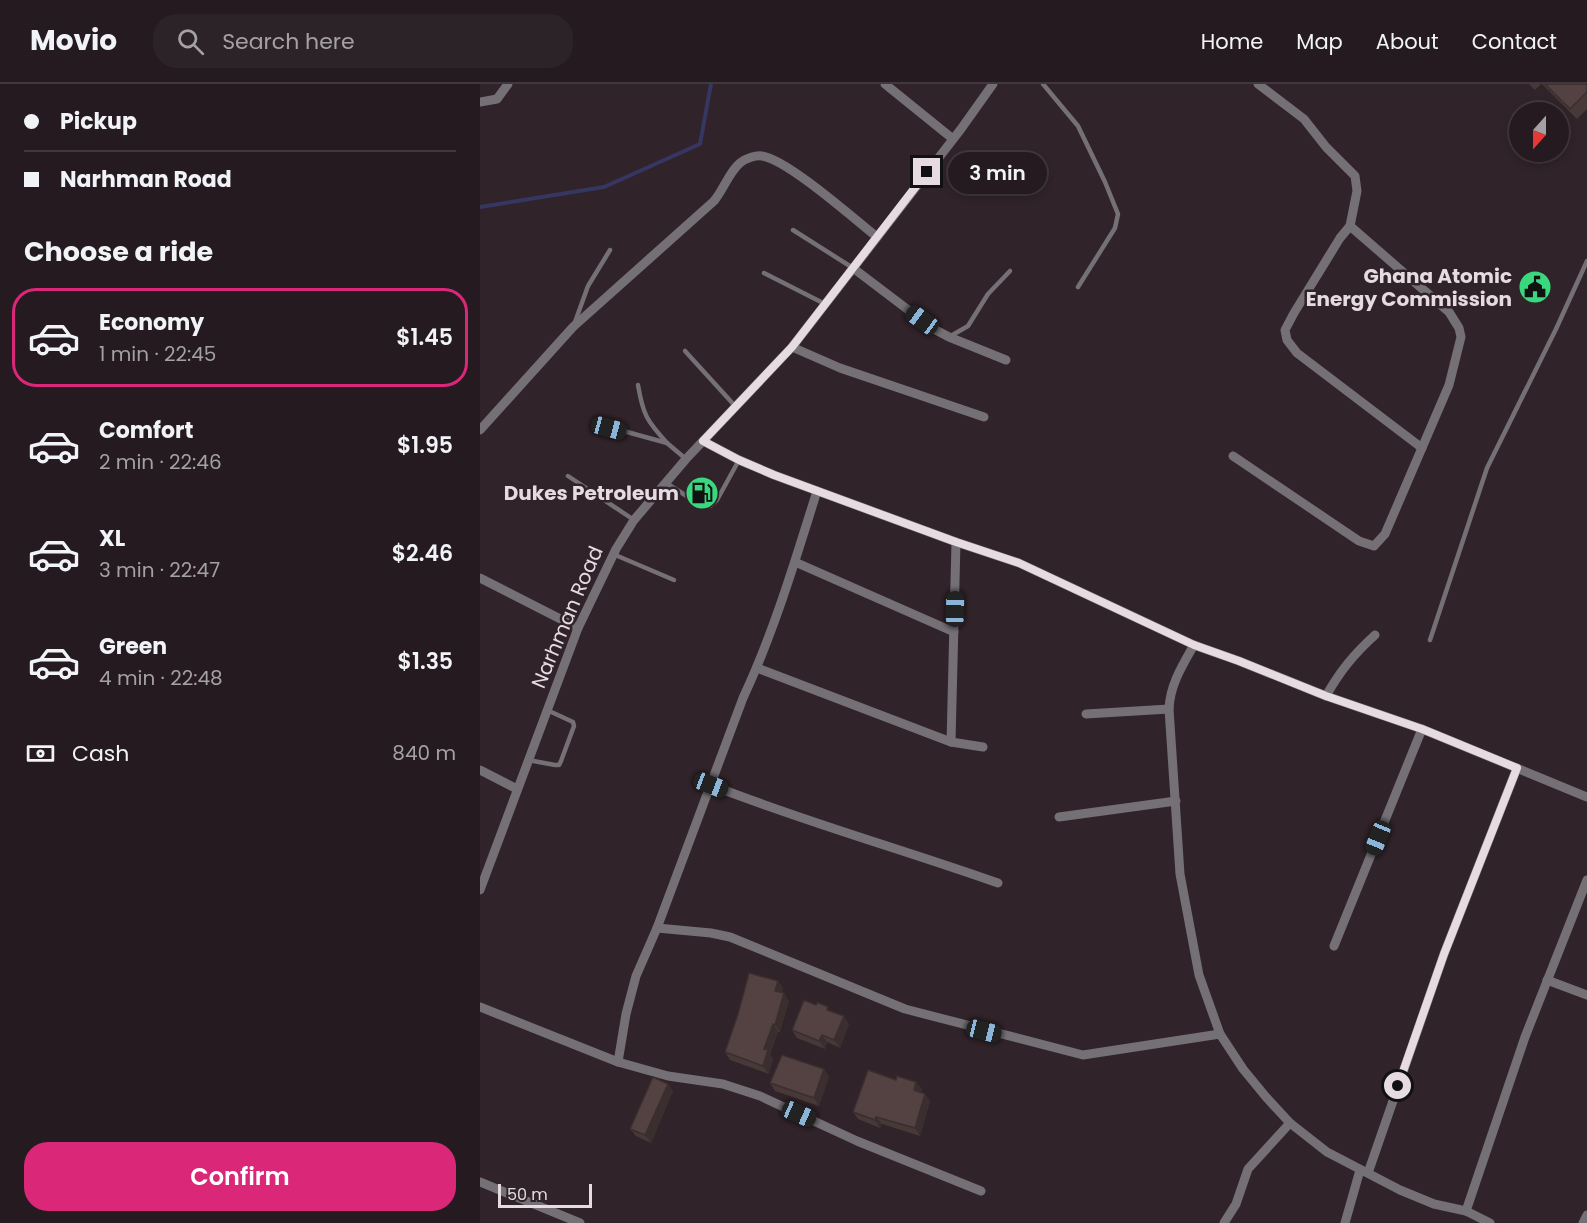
<!DOCTYPE html>
<meta charset="utf-8">
<style>
body{margin:0;font-family:Poppins,sans-serif;background:#2c2328;color:#f1f3f6;height:100vh;display:flex;flex-direction:column;font-size:22px;white-space:nowrap}
*{box-sizing:border-box;margin:0}
p{font-size:20px;color:#a3a1a4}
.icon{flex:none;width:33px;height:33px;fill:none;stroke:currentColor;stroke-width:2;stroke-linecap:round;stroke-linejoin:round}
.map{position:relative;flex:1;overflow:hidden}
.details{display:flex;flex-direction:column;background:#241a1f;width:480px}
.details>*{flex:none}
.top-card{display:grid;align-content:center;height:132px;padding:0 24px;background:#241a1f}
.needle{width:39px;rotate:201deg}
.buttons{position:absolute;left:1029px;top:18px;display:grid;gap:12px}
.buttons a{display:grid;place-items:center;width:60px;height:60px;border-radius:50%;background:#241a1f;box-shadow:0 3px 9px #0003,0 0 0 2px #41383d;font-size:30px}
.scale{position:absolute;left:18px;bottom:15px;width:94px;box-sizing:border-box;padding-left:6px;border:3px solid #e5dbe0;border-top:0;font-size:16px;line-height:21px;white-space:nowrap;color:#e5dbe0;-webkit-text-stroke:4px #302329;paint-order:stroke}
.end{position:absolute;width:27px;height:27px;margin:-14px;border:8px solid #e5dbe0;background:#111;box-shadow:0 0 0 3px #111}
.from{border-radius:50%}
.bubble{position:absolute;height:42px;border-radius:21px;background:#241a1f;box-shadow:0 3px 9px #0003,0 0 0 2px #41383d;font-size:20px;font-weight:600;line-height:42px;text-align:center}
.car{position:absolute;width:18px;height:36px;margin:-18px -9px;border-radius:8px;box-shadow:0 0 4px 2px #0007;background:linear-gradient(#222 24%,#8ab4d8 0 40%,#222 0 76%,#8ab4d8 0 86%,#222 0)}
.top-card b{display:flex;align-items:center;gap:21px;height:57px;font-size:22px}
.top-card b+b{border-top:2px solid #41383d}
.top-card i{width:15px;height:15px;background:#f1f3f6}
ul{padding:0;list-style:none}
li{display:flex;align-items:center;gap:18px;height:99px;margin:0 12px 9px;padding:0 12px;border:3px solid transparent;border-radius:24px}
li div{flex:1}
li b{display:block;font-size:22px}
li em{font-style:normal;font-weight:600}
li.on{border-color:#db2777}
li>.icon{width:54px;height:54px;stroke-width:1.5}
h2{padding:0 24px;font-size:27px;line-height:72px}
.pay{display:flex;align-items:center;gap:15px;height:66px;padding:0 24px;font-size:22px}
.pay p{margin-inline-start:auto}
.action{display:flex;gap:12px;margin-top:auto;padding:12px 24px}
.action a{flex:1;height:69px;border-radius:24px;background:#db2777;color:#fff;font-size:24px;font-weight:600;line-height:69px;text-align:center}
header{display:flex;align-items:center;gap:36px;box-sizing:border-box;height:84px;padding:0 30px;background:#241a1f;border-bottom:2px solid #41383d}
header strong{font-size:28px}
nav{display:flex;gap:33px;margin-inline-start:auto;font-size:21px}
.search{width:420px;height:54px;background:#2c2328;display:flex;align-items:center;gap:15px;box-sizing:border-box;padding:0 21px;border-radius:24px;color:#a3a1a4;font-size:22px}
main{display:flex;flex:1;min-height:0}
.map>svg:first-child{display:block}
.lines{fill:none;stroke-linecap:round;stroke-linejoin:round}
.stream{stroke:#363662;stroke-width:4}
.lane{stroke:#747076;stroke-width:4.5}
.street{stroke:#747076;stroke-width:9}
.wall{fill:#473938}
.shaded-wall{fill:#3a2e2e}
.building{fill:#534241;stroke:#3a2e2e;stroke-width:1.5}
.route{stroke:#e5dbe0;stroke-width:8}
.labels{text-anchor:middle;stroke-width:5;stroke-linejoin:round;paint-order:stroke}
.poi-label{font-size:20px;font-weight:bold;fill:#e5dbe0;stroke:#302329;text-anchor:end}
.street-label{font-size:20px;fill:#e5dbe0;stroke:#302329}
</style>
<header>
<strong>Movio</strong>
<div class="search"><svg class="icon" aria-label="search" viewBox="0 0 24 24"><circle cx="10" cy="10" r="6"/><path d="M15 15l6 6"/></svg>Search here</div>
<nav><a>Home</a><a>Map</a><a>About</a><a>Contact</a></nav>
</header>
<main>
<section class="details">
<div class="top-card">
<b><i class="from"></i>Pickup</b>
<b><i></i>Narhman Road</b>
</div>
<h2>Choose a ride</h2>
<ul>
<li class="on"><svg class="icon" aria-label="car" viewBox="0 0 24 24"><path d="M5 17H2v-5l4-1 3-4h7l3 4 3 1v5h-3M9 17h6M6 11h13"/><circle cx="7" cy="17" r="2"/><circle cx="17" cy="17" r="2"/></svg><div><b>Economy</b><p>1 min · 22:45</p></div><em>$1.45</em></li>
<li><svg class="icon" aria-label="car" viewBox="0 0 24 24"><path d="M5 17H2v-5l4-1 3-4h7l3 4 3 1v5h-3M9 17h6M6 11h13"/><circle cx="7" cy="17" r="2"/><circle cx="17" cy="17" r="2"/></svg><div><b>Comfort</b><p>2 min · 22:46</p></div><em>$1.95</em></li>
<li><svg class="icon" aria-label="car" viewBox="0 0 24 24"><path d="M5 17H2v-5l4-1 3-4h7l3 4 3 1v5h-3M9 17h6M6 11h13"/><circle cx="7" cy="17" r="2"/><circle cx="17" cy="17" r="2"/></svg><div><b>XL</b><p>3 min · 22:47</p></div><em>$2.46</em></li>
<li><svg class="icon" aria-label="car" viewBox="0 0 24 24"><path d="M5 17H2v-5l4-1 3-4h7l3 4 3 1v5h-3M9 17h6M6 11h13"/><circle cx="7" cy="17" r="2"/><circle cx="17" cy="17" r="2"/></svg><div><b>Green</b><p>4 min · 22:48</p></div><em>$1.35</em></li>
</ul>
<div class="pay"><svg class="icon" aria-label="cash" viewBox="0 0 24 24"><path d="M3 7h18v10H3z"/><circle cx="12" cy="12" r="2"/></svg>Cash<p>840 m</p></div>
<div class="action"><a>Confirm</a></div>
</section>
<div class="map">
<svg width="1107" height="1139" viewBox="0 0 1107 1139">
<rect width="100%" height="100%" fill="#302329"/>
<g class="lines">
<path class="stream" d="M 0,123 L 124,103 L 220,60 L 231,0"/>
<g class="lane">
<path d="M 563,0 L 598,42 L 625,98 L 638,130 L 635,144 L 598,203"/>
<path d="M 313,146 L 373,184"/>
<path d="M 284,189 L 345,220"/>
<path d="M 95,238 L 108,202 L 130,166"/>
<path d="M 469,253 L 488,242 L 508,210 L 530,187"/>
<path d="M 205,267 L 256,323"/>
<path d="M 158,301 C 163,331 167,337 187,359"/>
<path d="M 129,343 L 187,359 L 206,375"/>
<path d="M 88,392 L 154,436"/>
<path d="M 186,399 L 221,421 L 230,422 L 237,416 L 259,376"/>
<path d="M 133,470 L 194,496"/>
<path d="M 950,556 L 1007,384 L 1076,245 L 1107,177"/>
<path d="M 48,676 L 75,681 L 79,681 L 81,677 L 94,642 L 93,638 L 67,626"/>
</g>
<g class="street">
<path d="M 405,0 L 473,55"/>
<path d="M 778,0 L 824,35 L 846,63 L 875,92 L 877,107 L 870,142 L 860,154 L 814,229 L 805,246 L 807,256 L 817,269 L 942,364"/>
<path d="M 0,18 L 17,15 L 28,0"/>
<path d="M 373,184 L 452,244 L 469,253 L 526,276"/>
<path d="M 312,263 L 360,284 L 504,333"/>
<path d="M 0,346 L 93,243 L 234,117 C 244,105 249,88 260,79 C 266,74 276,71 282,72 C 308,76 374,135 397,153"/>
<path d="M 223,357 L 259,376 L 294,391 L 476,458 L 539,479 L 714,561 L 759,577 L 846,612 L 942,645 L 1107,713"/>
<path d="M 753,372 L 879,457 L 894,462 L 905,450 L 969,301 L 981,253 L 979,244 L 969,228 L 870,142"/>
<path d="M 315,478 L 474,548"/>
<path d="M 0,494 L 98,544"/>
<path d="M 714,561 C 702,582 690,601 689,625 L 700,790 L 719,891 L 740,950 L 763,985 L 786,1013 L 810,1039 L 847,1068 L 920,1106 L 954,1120 L 986,1127 L 1010,1139"/>
<path d="M 277,584 L 471,658 L 503,663"/>
<path d="M 846,612 C 860,587 874,570 895,551"/>
<path d="M 606,630 L 689,625"/>
<path d="M 471,658 L 476,458"/>
<path d="M 0,686 L 37,705"/>
<path d="M 231,701 C 325,738 422,765 518,799"/>
<path d="M 579,733 L 696,717"/>
<path d="M 0,806 L 98,544 L 136,465 L 154,436 L 206,375 L 312,263 L 481,45 L 513,0"/>
<path d="M 177,844 L 231,849 L 250,853 L 425,925 L 603,971 L 740,950"/>
<path d="M 854,862 L 942,645"/>
<path d="M 1067,896 L 1107,911"/>
<path d="M 0,923 L 138,978 L 188,992 L 243,1000 L 280,1012 L 377,1057 L 501,1107"/>
<path d="M 138,978 L 146,930 L 156,892 L 177,844 L 263,614 C 294,548 315,477 337,407"/>
<path d="M 888,1089 L 964,870 L 1037,684"/>
<path d="M 0,1098 L 100,1139"/>
<path d="M 986,1127 L 1045,953 L 1107,796"/>
<path d="M 744,1139 L 756,1120 L 768,1085 L 810,1039"/>
<path d="M 865,1139 L 880,1086"/>
<path d="M 1103,1139 L 1107,1131"/>
</g>
</g>
<g class="wall">
<path d="M 1049,0 L 1061,0 L 1055,6 Z"/>
<path d="M 1062,0 L 1106,0 L 1107,1 L 1107,25 L 1097,35 Z"/>
<path d="M 298,897 L 303,904 L 302,909 L 309,917 L 300,948 L 298,948 L 290,970 L 293,974 L 289,990 L 250,976 L 245,968 Z"/>
<path d="M 352,927 L 369,940 L 360,964 L 347,958 L 345,965 L 317,954 L 312,946 Z"/>
<path d="M 344,985 L 349,993 L 339,1022 L 295,1007 L 290,999 Z"/>
<path d="M 416,996 L 436,998 L 442,1005 L 441,1008 L 450,1017 L 440,1052 L 402,1040 L 400,1044 L 378,1035 L 373,1028 Z"/>
<path d="M 188,1000 L 193,1007 L 171,1059 L 156,1052 L 150,1045 Z"/>
</g>
<g class="shaded-wall">
<path d="M 298,897 L 303,904 L 301,914 L 295,907 Z"/>
<path d="M 304,909 L 309,917 L 300,948 L 295,941 Z"/>
<path d="M 364,932 L 369,940 L 360,964 L 354,956 Z"/>
<path d="M 293,940 L 298,948 L 290,970 L 293,974 L 289,990 L 283,982 L 284,965 Z"/>
<path d="M 342,951 L 347,958 L 345,965 L 339,957 Z"/>
<path d="M 344,985 L 349,993 L 339,1022 L 334,1014 Z"/>
<path d="M 436,998 L 442,1005 L 439,1014 L 434,1006 Z"/>
<path d="M 188,1000 L 193,1007 L 171,1059 L 165,1051 Z"/>
<path d="M 445,1010 L 450,1017 L 440,1052 L 435,1044 Z"/>
<path d="M 396,1033 L 402,1040 L 400,1044 L 395,1036 Z"/>
</g>
<g class="building">
<path d="M 1065,0 L 1106,0 L 1107,1 L 1107,8 L 1090,25 Z"/>
<path d="M 269,889 L 298,897 L 295,907 L 304,909 L 295,941 L 293,940 L 284,965 L 288,966 L 283,982 L 245,968 L 258,930 Z"/>
<path d="M 324,916 L 336,921 L 337,918 L 348,923 L 347,926 L 364,932 L 354,956 L 342,951 L 339,957 L 312,946 Z"/>
<path d="M 302,971 L 344,985 L 334,1014 L 290,999 Z"/>
<path d="M 388,986 L 416,996 L 417,992 L 436,998 L 434,1006 L 445,1010 L 435,1044 L 396,1033 L 395,1036 L 373,1028 Z"/>
<path d="M 173,993 L 188,1000 L 165,1051 L 150,1045 Z"/>
</g>
<g class="lines">
<path class="route" d="M 447,88 L 312,263 L 223,357 L 259,376 L 294,391 L 476,458 L 539,479 L 714,561 L 759,577 L 846,612 L 942,645 L 1037,684 L 964,870 L 918,1002"/>
</g>
<defs>
<symbol id="civic-disc" viewBox="-11 -11 22 22"><circle r="9.5" fill="#39d87f" stroke="#302329"/><path d="M-.6-6.5H3V-4.5H.6V-3L4-1V1h2V6H-6V1h2V-1L-.6-3ZM-1.2 2.5V6h2.4V2.5Z" fill="#111"/></symbol>
<symbol id="fuel-disc" viewBox="-11 -11 22 22"><circle r="9.5" fill="#39d87f" stroke="#302329"/><path d="M-5.5-6h7V0h2V4h1.3V-2.5L3-4.5l.8-.8L6-3V5H2.5V1h-1V6h-7ZM-4.2-4.7v3.2H.2V-4.7Z" fill="#111"/></symbol>
</defs>
<g fill-rule="evenodd">
<use href="#civic-disc" x="1036" y="184" width="38" height="38"/>
<use href="#fuel-disc" x="203" y="390" width="38" height="38"/>
</g>
<g class="labels">
<g class="poi-label">
<text x="1032" y="199">Ghana Atomic<tspan x="1032" dy="23">Energy Commission</tspan></text>
<text x="199" y="416">Dukes Petroleum</text>
</g>
<g class="street-label">
<text transform="translate(87 533) rotate(-67)" y="7">Narhman Road</text>
</g>
</g>
</svg>
<div class="buttons">
<a><svg class="needle" viewBox="-14 -14 28 28"><path d="M0-13l5 13h-10z" fill="#e53935"/><path d="M0 13l5-13h-10z" fill="#a3a1a4"/></svg></a>
</div>
<div class="scale">50 m</div>
<i class="end from" style="left:918px;top:1002px"></i>
<i class="end" style="left:447px;top:88px"></i>
<div class="bubble" style="left:468px;top:68px;width:99px">3 min</div>
<i class="car" style="left:442px;top:236px;rotate:306deg"></i>
<i class="car" style="left:129px;top:344px;rotate:105deg"></i>
<i class="car" style="left:475px;top:525px;rotate:1deg"></i>
<i class="car" style="left:231px;top:701px;rotate:111deg"></i>
<i class="car" style="left:898px;top:754px;rotate:202deg"></i>
<i class="car" style="left:504px;top:947px;rotate:104deg"></i>
<i class="car" style="left:319px;top:1030px;rotate:114deg"></i>
</div>
</main>
